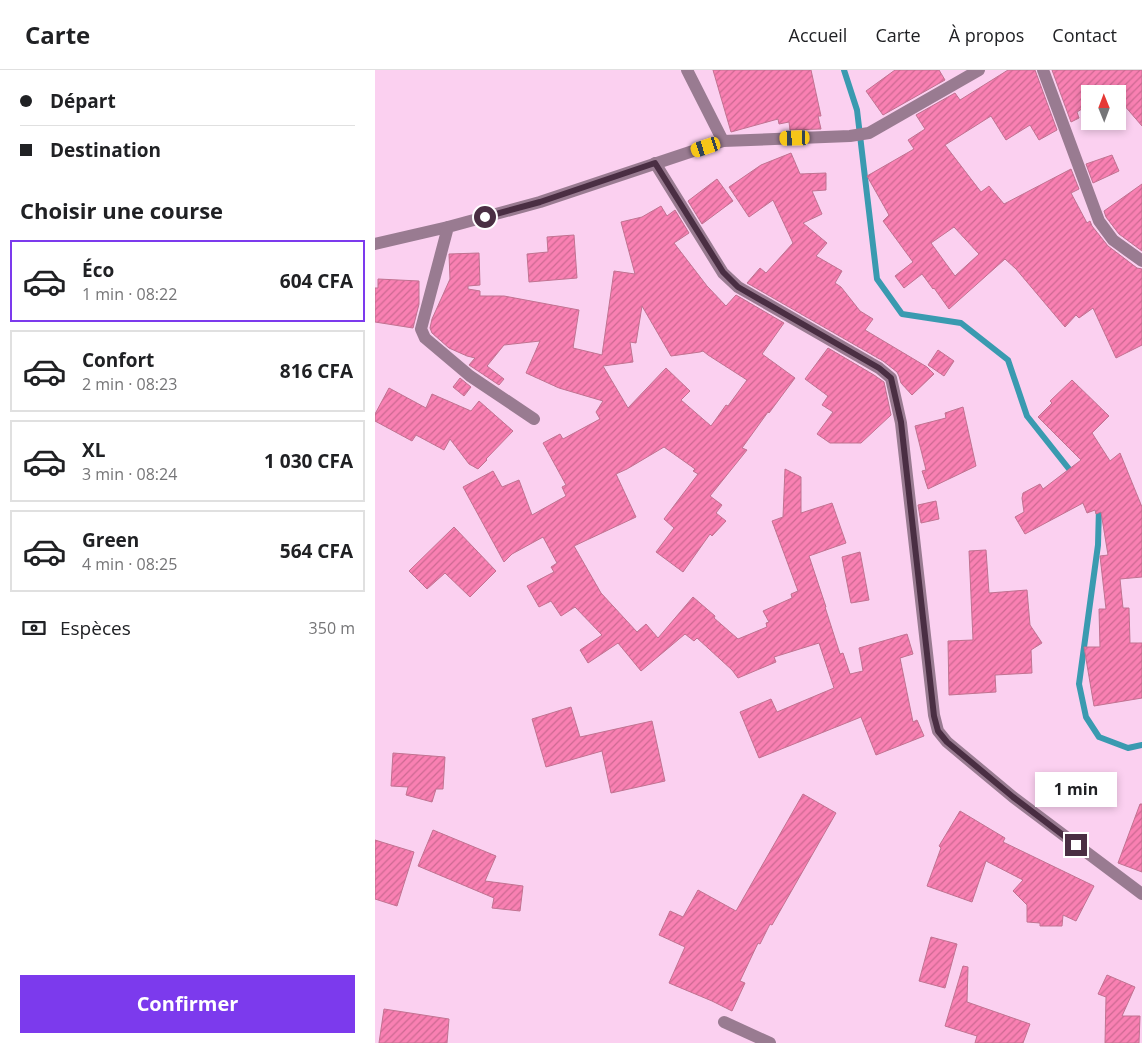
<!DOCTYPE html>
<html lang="fr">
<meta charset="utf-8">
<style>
body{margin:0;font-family:"Open Sans",sans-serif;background:#f6f6f6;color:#202124;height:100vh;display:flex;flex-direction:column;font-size:19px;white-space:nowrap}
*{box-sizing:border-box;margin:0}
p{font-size:16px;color:#757577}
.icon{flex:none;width:28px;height:28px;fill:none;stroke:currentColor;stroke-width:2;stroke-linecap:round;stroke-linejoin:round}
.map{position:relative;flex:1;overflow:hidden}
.details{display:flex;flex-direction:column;background:#fff;width:375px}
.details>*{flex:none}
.top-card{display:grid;align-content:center;height:110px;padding:0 20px;background:#fff}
.needle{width:32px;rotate:359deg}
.fabs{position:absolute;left:706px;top:15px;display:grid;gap:10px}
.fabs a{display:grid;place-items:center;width:45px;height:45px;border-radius:0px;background:#fff;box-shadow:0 2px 8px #0003;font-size:25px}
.end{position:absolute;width:22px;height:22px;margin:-11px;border:6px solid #4a2e43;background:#fff;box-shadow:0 0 0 2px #fff}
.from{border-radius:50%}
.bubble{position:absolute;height:35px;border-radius:0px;background:#fff;box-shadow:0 2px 8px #0003;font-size:16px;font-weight:700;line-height:35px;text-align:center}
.car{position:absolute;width:15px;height:30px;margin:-15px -8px;border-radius:6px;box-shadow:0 0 4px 1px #0007;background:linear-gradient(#f5c518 24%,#345 0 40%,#f5c518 0 76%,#345 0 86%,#f5c518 0)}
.top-card b{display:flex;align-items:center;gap:18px;height:48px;font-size:19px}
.top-card b+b{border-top:1px solid #e0e0e0}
.top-card i{width:12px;height:12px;background:#202124}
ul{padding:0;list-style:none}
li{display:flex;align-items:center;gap:15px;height:82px;margin:0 10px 8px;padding:0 10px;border:2px solid #e0e0e0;border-radius:0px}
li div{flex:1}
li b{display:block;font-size:19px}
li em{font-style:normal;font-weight:700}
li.current{border-color:#7c3aed}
li>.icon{width:45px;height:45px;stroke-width:1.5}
h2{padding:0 20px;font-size:22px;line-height:60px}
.pay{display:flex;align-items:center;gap:12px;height:55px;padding:0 20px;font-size:19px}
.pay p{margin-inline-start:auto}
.action{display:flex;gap:10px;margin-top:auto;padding:10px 20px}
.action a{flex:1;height:58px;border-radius:0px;background:#7c3aed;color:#fff;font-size:20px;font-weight:700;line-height:58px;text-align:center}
header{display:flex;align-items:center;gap:30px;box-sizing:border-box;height:70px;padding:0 25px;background:#fff;border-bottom:1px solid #e0e0e0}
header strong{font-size:24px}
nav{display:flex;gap:28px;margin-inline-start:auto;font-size:18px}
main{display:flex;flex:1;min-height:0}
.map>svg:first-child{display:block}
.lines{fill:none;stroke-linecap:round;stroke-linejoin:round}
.stream{stroke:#3a9ab0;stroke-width:6}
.building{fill:url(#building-hatch);stroke:#c17291;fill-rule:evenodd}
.minor{stroke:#997b91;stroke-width:12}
.route{stroke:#4a2e43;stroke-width:6}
</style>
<header>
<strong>Carte</strong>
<nav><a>Accueil</a><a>Carte</a><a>À propos</a><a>Contact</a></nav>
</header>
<main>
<section class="details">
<div class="top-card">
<b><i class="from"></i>Départ</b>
<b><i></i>Destination</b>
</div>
<h2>Choisir une course</h2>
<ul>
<li class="current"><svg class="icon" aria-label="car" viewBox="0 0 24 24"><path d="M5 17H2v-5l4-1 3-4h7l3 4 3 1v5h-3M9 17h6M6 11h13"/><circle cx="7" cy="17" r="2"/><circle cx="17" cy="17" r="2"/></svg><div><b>Éco</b><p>1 min · 08:22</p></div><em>604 CFA</em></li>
<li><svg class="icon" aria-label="car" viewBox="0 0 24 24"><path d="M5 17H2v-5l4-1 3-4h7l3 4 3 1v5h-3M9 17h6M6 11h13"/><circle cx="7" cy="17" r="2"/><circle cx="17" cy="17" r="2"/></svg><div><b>Confort</b><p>2 min · 08:23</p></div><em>816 CFA</em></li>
<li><svg class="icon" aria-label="car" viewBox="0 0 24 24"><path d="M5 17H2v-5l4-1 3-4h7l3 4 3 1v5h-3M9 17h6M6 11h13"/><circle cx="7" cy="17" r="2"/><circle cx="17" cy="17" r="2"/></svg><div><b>XL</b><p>3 min · 08:24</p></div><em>1 030 CFA</em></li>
<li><svg class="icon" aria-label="car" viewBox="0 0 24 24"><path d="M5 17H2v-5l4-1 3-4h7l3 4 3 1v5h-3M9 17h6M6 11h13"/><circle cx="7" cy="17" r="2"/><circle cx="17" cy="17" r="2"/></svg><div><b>Green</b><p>4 min · 08:25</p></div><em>564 CFA</em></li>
</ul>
<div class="pay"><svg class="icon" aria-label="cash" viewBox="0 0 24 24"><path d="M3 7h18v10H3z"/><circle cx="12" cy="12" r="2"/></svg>Espèces<p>350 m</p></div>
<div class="action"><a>Confirmer</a></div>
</section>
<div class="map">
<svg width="767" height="973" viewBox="0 0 767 973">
<defs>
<pattern id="building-hatch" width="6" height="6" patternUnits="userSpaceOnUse" patternTransform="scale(1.25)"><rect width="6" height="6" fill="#f980b2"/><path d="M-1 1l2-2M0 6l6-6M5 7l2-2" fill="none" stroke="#cc6992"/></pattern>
</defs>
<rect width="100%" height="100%" fill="#fbd0f0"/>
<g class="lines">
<g class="stream">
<path d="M 469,0 L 482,40 L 502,209 L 527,244 L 586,253 L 633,290 L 652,346 L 698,404"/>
<path d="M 723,436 L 724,437 L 723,475 L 704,614 L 711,647 L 724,667 L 753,678 L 767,675"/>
</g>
</g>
<g class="building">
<path d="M 338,0 L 436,0 L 446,46 L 443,46 L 446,59 L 415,60 L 414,52 L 404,54 L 403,49 L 356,62 Z"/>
<path d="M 520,0 L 564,0 L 570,10 L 508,45 L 491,21 Z"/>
<path d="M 633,0 L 660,0 L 682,60 L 664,70 L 655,55 L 631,70 L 616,46 L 570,75 L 606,122 L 614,116 L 629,134 L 696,99 L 704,119 L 696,123 L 712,153 L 715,151 L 717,156 L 733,176 L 762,198 L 767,199 L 767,275 L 741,288 L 718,238 L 704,248 L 701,245 L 690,257 L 641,199 L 630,189 L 574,239 L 559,218 L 558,219 L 547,204 L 529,218 L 520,206 L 538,192 L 508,151 L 514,145 L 492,106 L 539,79 L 533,70 L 550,59 L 541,45 L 580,23 L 585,30 ZM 579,157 L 604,184 L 580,206 L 556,173 Z"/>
<path d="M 677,0 L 767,0 L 767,56 L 742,27 L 742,24 L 740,24 L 738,21 L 733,24 L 715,24 L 715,34 L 702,42 L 704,48 L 696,52 Z"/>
<path d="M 416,83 L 425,104 L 451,103 L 451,120 L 437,121 L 447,144 L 428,153 L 452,173 L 441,186 L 467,201 L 460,213 L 466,217 L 485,241 L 498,249 L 490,260 L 552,297 L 559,304 L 537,325 L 526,313 L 524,306 L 522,302 L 508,291 L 372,213 L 385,198 L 391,203 L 418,173 L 398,130 L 374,147 L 354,117 L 386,95 Z"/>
<path d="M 737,85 L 744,101 L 718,113 L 711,94 Z"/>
<path d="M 342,109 L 358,131 L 327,154 L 313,131 Z"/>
<path d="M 767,114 L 767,181 L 744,164 L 731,147 L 729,141 Z"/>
<path d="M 286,136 L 292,146 L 300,140 L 314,163 L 299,173 L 332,216 L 351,236 L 361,225 L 409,253 L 387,284 L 420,308 L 394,343 L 393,342 L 367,378 L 372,380 L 335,426 L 347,435 L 341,443 L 351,451 L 337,466 L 335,464 L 308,502 L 281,482 L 299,458 L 289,449 L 323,404 L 318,401 L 320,399 L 289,377 L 252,399 L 241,404 L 261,447 L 199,476 L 226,523 L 262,562 L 271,554 L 283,568 L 318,527 L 340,546 L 339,548 L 363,569 L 392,557 L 391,553 L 394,552 L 388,541 L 417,528 L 416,524 L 423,521 L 397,451 L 408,447 L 410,399 L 426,407 L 426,443 L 457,433 L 471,473 L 434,486 L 451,537 L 450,537 L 465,584 L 468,583 L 475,604 L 488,601 L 484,578 L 532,564 L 538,584 L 525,588 L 538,652 L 542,650 L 549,666 L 501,685 L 486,647 L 384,688 L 365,642 L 396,629 L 402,642 L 459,618 L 444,573 L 399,587 L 401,592 L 363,608 L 357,600 L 322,568 L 319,571 L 310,564 L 266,601 L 243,573 L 213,593 L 205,580 L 227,565 L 200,537 L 186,546 L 176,531 L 164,537 L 152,516 L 179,502 L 176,497 L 182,493 L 168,467 L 137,484 L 129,492 L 88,417 L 118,401 L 127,417 L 144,410 L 157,445 L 191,426 L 187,417 L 191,415 L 168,373 L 185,364 L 188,369 L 225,349 L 221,342 L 228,331 L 184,318 L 151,303 L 165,271 L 129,275 L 112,296 L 129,309 L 124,315 L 94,295 L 100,288 L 92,286 L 74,278 L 57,263 L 55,258 L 57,249 L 75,209 L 74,184 L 104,183 L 105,215 L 93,216 L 93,219 L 105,221 L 105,226 L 129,226 L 204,240 L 198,278 L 227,285 L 239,201 L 260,204 L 246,152 L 267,147 ZM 267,236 L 296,286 L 325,282 L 328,281 L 333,285 L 372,310 L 353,336 L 351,335 L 336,356 L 306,330 L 315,321 L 291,298 L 253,338 L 228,296 L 258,292 L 255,272 L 261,273 Z"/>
<path d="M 199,165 L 202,208 L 154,212 L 152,184 L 173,182 L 172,167 Z"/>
<path d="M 3,209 L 44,211 L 44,234 L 38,258 L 0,252 L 0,218 L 3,218 Z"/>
<path d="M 453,278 L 499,305 L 509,312 L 516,345 L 486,373 L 455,373 L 442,364 L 458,342 L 447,335 L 453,326 L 430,309 Z"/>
<path d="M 563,280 L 579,291 L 569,306 L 553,295 Z"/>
<path d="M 85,308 L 96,317 L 89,326 L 78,317 Z"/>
<path d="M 697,310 L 734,346 L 717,363 L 735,391 L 745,383 L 767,437 L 767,507 L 745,509 L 748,538 L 754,538 L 755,573 L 767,573 L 767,628 L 719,636 L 709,577 L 725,577 L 724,539 L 731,539 L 725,486 L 733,485 L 726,442 L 721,444 L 720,440 L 712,443 L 708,433 L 650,464 L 640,447 L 649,442 L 647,428 L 648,423 L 665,414 L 668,419 L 706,390 L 663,347 L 677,333 L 675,331 Z"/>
<path d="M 14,318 L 51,338 L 57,324 L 96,341 L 104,331 L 138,361 L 111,389 L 112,390 L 103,399 L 94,394 L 75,369 L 69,380 L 41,365 L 37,371 L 0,351 L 0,344 Z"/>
<path d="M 588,337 L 601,396 L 553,419 L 547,401 L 551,400 L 540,356 L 571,348 L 570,343 Z"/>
<path d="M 561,431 L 564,449 L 546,453 L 543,435 Z"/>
<path d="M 79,457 L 121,501 L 95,527 L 70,503 L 52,519 L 34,501 Z"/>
<path d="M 611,480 L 614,523 L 652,520 L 655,555 L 667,573 L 656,580 L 657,603 L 620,605 L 621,622 L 574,625 L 573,571 L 598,570 L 594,481 Z"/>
<path d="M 485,482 L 494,530 L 476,533 L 467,487 Z"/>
<path d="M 196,637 L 205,667 L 277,651 L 290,711 L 236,723 L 227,681 L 171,697 L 157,649 Z"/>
<path d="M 18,683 L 70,687 L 68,719 L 61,719 L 57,732 L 31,725 L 33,717 L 16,716 Z"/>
<path d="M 428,724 L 461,743 L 397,855 L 395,854 L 385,874 L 383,873 L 365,911 L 370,913 L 357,941 L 337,931 L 294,913 L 310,877 L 284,865 L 295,841 L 308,847 L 323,820 L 361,841 Z"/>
<path d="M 765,734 L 767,734 L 767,802 L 743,793 Z"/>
<path d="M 585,741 L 630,768 L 628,772 L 719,816 L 701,851 L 688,845 L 687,856 L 665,856 L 665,853 L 652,852 L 652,835 L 638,821 L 648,810 L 611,791 L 597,832 L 552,816 L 566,778 L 564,776 Z"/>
<path d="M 58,760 L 121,786 L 110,811 L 148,816 L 145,841 L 117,838 L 119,828 L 43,796 Z"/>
<path d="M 0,770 L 39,782 L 22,836 L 0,829 Z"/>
<path d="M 556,867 L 582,874 L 570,918 L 544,911 Z"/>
<path d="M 588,896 L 593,897 L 592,932 L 655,954 L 648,973 L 600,973 L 602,966 L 570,956 Z"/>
<path d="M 732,905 L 760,917 L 747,946 L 765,946 L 764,973 L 730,973 L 731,927 L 723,924 Z"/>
<path d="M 9,939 L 74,949 L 72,973 L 4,973 Z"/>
</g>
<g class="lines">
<g class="minor">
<path d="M 312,0 L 348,71"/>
<path d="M 668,0 L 724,151 L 738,170 L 767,191"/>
<path d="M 280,93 L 348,203 L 363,217 L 504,298 L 516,308 L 526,353 L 559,645 L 563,661 L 572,672 L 638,727 L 767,824"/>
<path d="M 0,174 L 73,157"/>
<path d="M 159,349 L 95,306 L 50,268 L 46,259 L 73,157 L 165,132 L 348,71 L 475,66 L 494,63 L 604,0"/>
<path d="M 349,952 L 395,973"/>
</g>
</g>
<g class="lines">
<path class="route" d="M 110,147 L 165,132 L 280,93 L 348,202 L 363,217 L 504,298 L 516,308 L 526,352 L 559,646 L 563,661 L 572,672 L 638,727 L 701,775"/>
</g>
</svg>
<div class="fabs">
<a><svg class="needle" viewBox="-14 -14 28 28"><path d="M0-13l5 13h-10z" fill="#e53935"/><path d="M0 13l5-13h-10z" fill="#757577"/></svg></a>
</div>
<i class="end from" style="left:110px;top:147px"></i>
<i class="end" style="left:701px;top:775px"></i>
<div class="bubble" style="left:660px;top:702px;width:82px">1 min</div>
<i class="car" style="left:420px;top:68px;rotate:268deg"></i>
<i class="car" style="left:331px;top:77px;rotate:252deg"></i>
</div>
</main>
